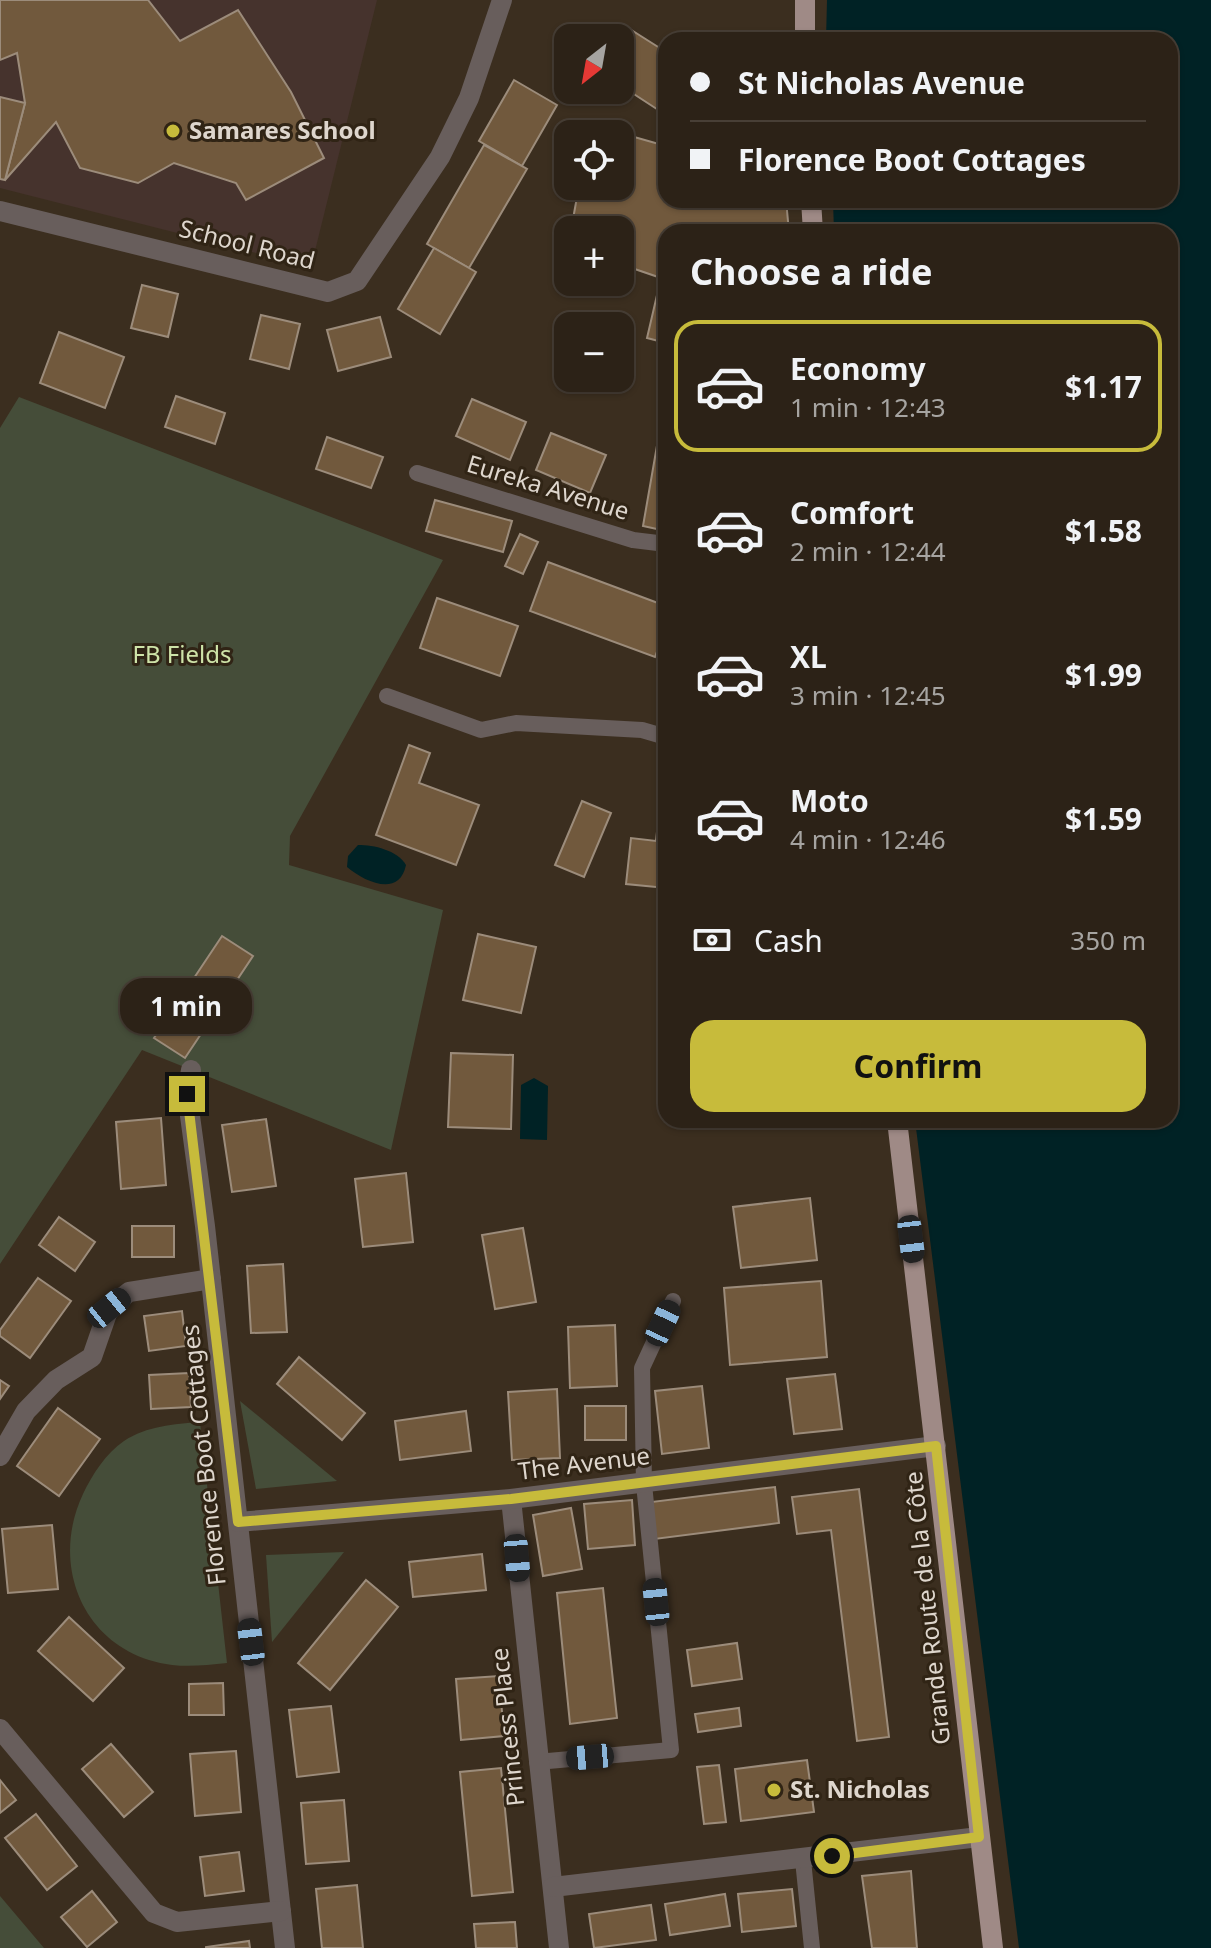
<!DOCTYPE html>
<meta charset="utf-8">
<style>
body{margin:0;font-family:"Noto Sans",sans-serif;background:#342a20;color:#f1f3f6;height:100vh;display:flex;flex-direction:column;font-size:30px;white-space:nowrap}
*{box-sizing:border-box;margin:0}
p{font-size:26px;color:#a6a4a1}
.icon{flex:none;width:44px;height:44px;fill:none;stroke:currentColor;stroke-width:2;stroke-linecap:round;stroke-linejoin:round}
.map{position:relative;flex:1;overflow:hidden}
.drawer{position:absolute;left:658px;top:224px;width:520px;height:904px;display:flex;flex-direction:column;background:#2c2217;border-radius:24px;box-shadow:0 2px 6px #0004,0 0 0 2px #483f36}
.drawer>*{flex:none}
.banner{position:absolute;left:658px;top:32px;width:520px;height:176px;border-radius:24px;box-shadow:0 2px 6px #0004,0 0 0 2px #483f36;display:grid;align-content:center;height:176px;padding:0 32px;background:#2c2217}
.needle{width:52px;rotate:211deg}
.fabs{position:absolute;left:554px;top:24px;display:grid;gap:16px}
.fabs a{display:grid;place-items:center;width:80px;height:80px;border-radius:16px;background:#2c2217;box-shadow:0 2px 6px #0004,0 0 0 2px #483f36;font-size:40px}
.end{position:absolute;width:36px;height:36px;margin:-18px;border:10px solid #c7bb3b;background:#111;box-shadow:0 0 0 4px #111}
.from{border-radius:50%}
.bubble{position:absolute;height:56px;border-radius:24px;background:#2c2217;box-shadow:0 2px 6px #0004,0 0 0 2px #483f36;font-size:26px;font-weight:700;line-height:56px;text-align:center}
.car{position:absolute;width:24px;height:48px;margin:-24px -12px;border-radius:10px;box-shadow:0 0 6px 2px #0007;background:linear-gradient(#222 24%,#8ab4d8 0 40%,#222 0 76%,#8ab4d8 0 86%,#222 0)}
.banner b{display:flex;align-items:center;gap:28px;height:76px;font-size:30px}
.banner b+b{border-top:2px solid #483f36}
.banner i{width:20px;height:20px;background:#f1f3f6}
ul{padding:0;list-style:none}
li{display:flex;align-items:center;gap:24px;height:132px;margin:0 16px 12px;padding:0 16px;border:4px solid transparent;border-radius:24px}
li div{flex:1}
li b{display:block;font-size:30px}
li em{font-style:normal;font-weight:700}
li.current{border-color:#c7bb3b}
li>.icon{width:72px;height:72px;stroke-width:1.5}
h2{padding:0 32px;font-size:36px;line-height:96px}
.pay{display:flex;align-items:center;gap:20px;height:88px;padding:0 32px;font-size:30px}
.pay p{margin-inline-start:auto}
.primary-button{display:flex;gap:16px;margin-top:auto;padding:16px 32px}
.primary-button a{flex:1;height:92px;border-radius:24px;background:#c7bb3b;color:#111;font-size:32px;font-weight:700;line-height:92px;text-align:center}
.map>svg:first-child{display:block}
.education{fill:#46332d}
.green{fill:#454d39}
.water{fill:#002225}
.building{fill:#71593d;stroke:#9c8c7b;stroke-width:2}
.lines{fill:none;stroke-linecap:round;stroke-linejoin:round}
.lane{stroke:#685e5c;stroke-width:16}
.street{stroke:#685e5c;stroke-width:20}
.primary{stroke:#9f8a86;stroke-width:20}
.route{stroke:#c7bb3b;stroke-width:10}
.poi-dot{fill:#c7bb3b;stroke:#302415;stroke-width:3}
.labels{text-anchor:middle;stroke-width:6;stroke-linejoin:round;paint-order:stroke}
.poi-label{font-size:24px;font-weight:bold;fill:#ded6cd;stroke:#302415;text-anchor:start}
.street-label{font-size:24px;fill:#ded6cd;stroke:#302415}
.park-label{font-size:24px;fill:#cee3a8;stroke:#302415}
</style>
<div class="map">
<svg width="1211" height="1948" viewBox="0 0 1211 1948">
<rect width="100%" height="100%" fill="#3b2e1f"/>
<path class="education" d="M 0,0 L 377,0 L 311,267 L 0,188 Z"/>
<g class="green">
<path d="M 19,397 L 443,560 L 290,836 L 289,865 L 443,910 L 391,1150 L 142,1050 L 0,1264 L 0,428 Z"/>
<path d="M 240,1401 L 337,1481 L 256,1489 Z"/>
<path d="M 200,1422 L 227,1663 C 208,1665 190,1667 172,1665 C 86,1654 48,1568 83,1494 C 92,1475 106,1453 124,1441 C 147,1426 174,1424 200,1422 Z"/>
<path d="M 344,1552 L 272,1642 L 266,1555 Z"/>
<path d="M 0,1896 L 44,1948 L 0,1948 Z"/>
</g>
<g class="water">
<path d="M 827,0 L 1211,0 L 1211,1948 L 1019,1948 L 915,1120 L 1170,1120 L 1170,232 L 834,232 L 833,200 L 1170,200 L 1170,40 L 826,40 Z"/>
<path d="M 358,845 C 374,845 397,850 406,865 C 399,898 365,882 347,867 L 348,856 Z"/>
<path d="M 534,1078 L 548,1086 L 547,1140 L 520,1139 L 521,1085 Z"/>
</g>
<g class="building">
<path d="M 0,0 L 148,0 L 180,41 L 238,10 L 291,92 L 324,158 L 246,200 L 236,183 L 174,163 L 138,183 L 80,168 L 56,122 L 5,180 L 25,103 L 17,53 L 0,60 Z"/>
<path d="M 625,26 L 666,52 L 666,115 L 620,85 L 618,38 Z"/>
<path d="M 514,80 L 557,105 L 522,166 L 479,141 Z"/>
<path d="M 0,97 L 25,103 L 5,180 L 0,179 Z"/>
<path d="M 599,127 L 666,146 L 666,200 L 786,200 L 789,232 L 666,232 L 666,343 L 647,338 L 661,278 L 620,264 L 620,230 L 571,230 L 579,186 L 620,186 L 620,134 L 596,134 Z"/>
<path d="M 484,145 L 527,169 L 469,268 L 427,244 Z"/>
<path d="M 434,248 L 476,272 L 440,334 L 398,309 Z"/>
<path d="M 142,285 L 178,294 L 168,337 L 131,328 Z"/>
<path d="M 261,315 L 300,324 L 289,369 L 250,359 Z"/>
<path d="M 380,317 L 391,357 L 338,371 L 327,330 Z"/>
<path d="M 59,332 L 124,357 L 105,408 L 40,383 Z"/>
<path d="M 666,394 L 666,531 L 643,526 Z"/>
<path d="M 176,396 L 225,413 L 215,444 L 165,427 Z"/>
<path d="M 472,399 L 526,422 L 510,460 L 456,436 Z"/>
<path d="M 551,433 L 606,455 L 590,493 L 536,470 Z"/>
<path d="M 327,437 L 383,457 L 371,488 L 316,469 Z"/>
<path d="M 435,500 L 512,521 L 503,552 L 426,531 Z"/>
<path d="M 520,534 L 538,542 L 523,574 L 505,566 Z"/>
<path d="M 548,562 L 666,606 L 666,627 L 655,657 L 530,611 Z"/>
<path d="M 437,598 L 518,626 L 500,676 L 420,648 Z"/>
<path d="M 409,745 L 430,753 L 419,783 L 479,805 L 456,865 L 376,835 Z"/>
<path d="M 582,801 L 611,813 L 584,877 L 555,865 Z"/>
<path d="M 660,804 L 666,804 L 666,888 L 626,884 L 631,838 L 656,841 Z"/>
<path d="M 478,934 L 536,947 L 521,1013 L 463,1000 Z"/>
<path d="M 222,936 L 253,956 L 185,1058 L 154,1038 Z"/>
<path d="M 451,1053 L 513,1055 L 511,1129 L 448,1127 Z"/>
<path d="M 161,1118 L 166,1185 L 121,1189 L 116,1122 Z"/>
<path d="M 266,1119 L 276,1186 L 232,1192 L 222,1125 Z"/>
<path d="M 406,1173 L 413,1242 L 363,1247 L 355,1179 Z"/>
<path d="M 810,1198 L 817,1260 L 741,1268 L 733,1207 Z"/>
<path d="M 59,1217 L 95,1242 L 75,1271 L 39,1245 Z"/>
<rect x="132" y="1226" width="42" height="31"/>
<path d="M 523,1228 L 536,1302 L 495,1309 L 482,1235 Z"/>
<path d="M 283,1264 L 287,1332 L 251,1333 L 247,1266 Z"/>
<path d="M 38,1278 L 71,1301 L 30,1358 L 0,1336 L 0,1330 Z"/>
<path d="M 821,1281 L 827,1357 L 730,1365 L 724,1288 Z"/>
<path d="M 182,1311 L 186,1346 L 149,1351 L 144,1316 Z"/>
<path d="M 615,1325 L 617,1386 L 570,1388 L 568,1327 Z"/>
<path d="M 299,1357 L 365,1413 L 342,1440 L 277,1384 Z"/>
<path d="M 189,1373 L 191,1407 L 151,1409 L 149,1375 Z"/>
<path d="M 835,1374 L 842,1429 L 794,1434 L 787,1379 Z"/>
<path d="M 0,1380 L 9,1386 L 0,1399 Z"/>
<path d="M 702,1386 L 709,1448 L 662,1454 L 655,1391 Z"/>
<path d="M 557,1389 L 560,1458 L 512,1460 L 508,1392 Z"/>
<rect x="585" y="1406" width="41" height="34"/>
<path d="M 58,1408 L 100,1439 L 59,1496 L 17,1466 Z"/>
<path d="M 466,1411 L 471,1451 L 400,1460 L 395,1421 Z"/>
<path d="M 775,1487 L 779,1523 L 647,1540 L 643,1503 Z"/>
<path d="M 859,1489 L 889,1737 L 857,1741 L 831,1530 L 797,1534 L 792,1497 Z"/>
<path d="M 632,1500 L 635,1545 L 588,1549 L 584,1504 Z"/>
<path d="M 571,1508 L 582,1569 L 543,1576 L 533,1515 Z"/>
<path d="M 52,1525 L 58,1589 L 8,1593 L 2,1529 Z"/>
<path d="M 482,1554 L 486,1590 L 413,1597 L 409,1562 Z"/>
<path d="M 366,1580 L 398,1607 L 330,1690 L 298,1663 Z"/>
<path d="M 603,1588 L 617,1718 L 570,1724 L 557,1593 Z"/>
<path d="M 69,1617 L 124,1668 L 93,1701 L 38,1651 Z"/>
<path d="M 737,1643 L 742,1679 L 692,1686 L 687,1650 Z"/>
<path d="M 499,1676 L 504,1736 L 461,1740 L 456,1679 Z"/>
<path d="M 223,1683 L 224,1715 L 189,1715 L 189,1684 Z"/>
<path d="M 331,1706 L 339,1772 L 297,1777 L 289,1710 Z"/>
<path d="M 739,1708 L 741,1726 L 698,1732 L 695,1714 Z"/>
<path d="M 111,1744 L 153,1792 L 124,1817 L 82,1769 Z"/>
<path d="M 236,1751 L 241,1812 L 195,1816 L 190,1754 Z"/>
<path d="M 807,1760 L 814,1812 L 741,1821 L 735,1769 Z"/>
<path d="M 719,1765 L 726,1822 L 704,1824 L 697,1767 Z"/>
<path d="M 501,1768 L 513,1892 L 472,1896 L 460,1772 Z"/>
<path d="M 0,1780 L 16,1800 L 0,1813 Z"/>
<path d="M 344,1800 L 349,1861 L 306,1864 L 301,1803 Z"/>
<path d="M 36,1814 L 77,1866 L 47,1890 L 5,1838 Z"/>
<path d="M 239,1852 L 244,1891 L 205,1896 L 200,1857 Z"/>
<path d="M 911,1871 L 917,1948 L 872,1948 L 862,1876 Z"/>
<path d="M 357,1885 L 363,1948 L 322,1948 L 316,1889 Z"/>
<path d="M 792,1889 L 796,1926 L 742,1932 L 738,1894 Z"/>
<path d="M 92,1891 L 117,1922 L 87,1947 L 61,1917 Z"/>
<path d="M 725,1894 L 730,1926 L 670,1935 L 665,1904 Z"/>
<path d="M 651,1905 L 656,1940 L 594,1948 L 589,1914 Z"/>
<path d="M 515,1922 L 517,1948 L 476,1948 L 474,1924 Z"/>
<path d="M 249,1941 L 250,1948 L 206,1948 L 206,1947 Z"/>
</g>
<g class="lines">
<g class="lane">
<path d="M 417,473 L 633,540 L 666,544"/>
<path d="M 387,696 L 481,730 L 516,723 L 642,730 L 666,737"/>
<path d="M 537,1762 L 671,1750 L 644,1484 L 642,1368 L 673,1301"/>
<path d="M 803,1860 L 812,1948"/>
</g>
<g class="street">
<path d="M 0,211 L 328,292 L 357,281 L 440,157 L 469,98 L 502,0"/>
<path d="M 191,1070 L 187,1094 L 205,1226 L 285,1948"/>
<path d="M 0,1456 L 26,1411 L 56,1380 L 92,1357 L 109,1308 L 129,1292 L 211,1279"/>
<path d="M 511,1499 L 559,1948"/>
<path d="M 238,1522 L 511,1499 L 936,1446"/>
<path d="M 0,1729 L 154,1913 L 177,1922 L 281,1911"/>
<path d="M 553,1887 L 979,1837"/>
</g>
<g class="primary">
<path d="M 805,40 L 805,0"/>
<path d="M 811,200 L 813,232"/>
<path d="M 897,1120 L 993,1948"/>
</g>
</g>
<g class="lines">
<path class="route" d="M 187,1094 L 238,1522 L 511,1499 L 936,1446 L 979,1837 L 832,1856"/>
</g>
<g class="poi-dot">
<circle cx="173" cy="131" r="8"/>
<circle cx="774" cy="1790" r="8"/>
</g>
<g class="labels">
<g class="poi-label">
<text x="189" y="139">Samares School</text>
<text x="790" y="1798">St. Nicholas</text>
</g>
<g class="street-label">
<text transform="translate(247 245) rotate(14)" y="8">School Road</text>
<text transform="translate(548 488) rotate(17)" y="8">Eureka Avenue</text>
<text transform="translate(204 1455) rotate(-96)" y="8">Florence Boot Cottages</text>
<text transform="translate(584 1464) rotate(-7)" y="8">The Avenue</text>
<text transform="translate(928 1608) rotate(-96)" y="8">Grande Route de la Côte</text>
<text transform="translate(508 1727) rotate(-96)" y="8">Princess Place</text>
</g>
<g class="park-label">
<text x="182" y="663">FB Fields</text>
</g>
</g>
</svg>
<div class="fabs">
<a><svg class="needle" viewBox="-14 -14 28 28"><path d="M0-13l5 13h-10z" fill="#e53935"/><path d="M0 13l5-13h-10z" fill="#a6a4a1"/></svg></a>
<a><svg class="icon" aria-label="locate" viewBox="0 0 24 24"><circle cx="12" cy="12" r="6"/><path d="M12 2v4M12 18v4M2 12h4M18 12h4"/></svg></a>
<a>+</a>
<a>−</a>
</div>
<i class="end from" style="left:832px;top:1856px"></i>
<i class="end" style="left:187px;top:1094px"></i>
<div class="bubble" style="left:120px;top:978px;width:132px">1 min</div>
<i class="car" style="left:911px;top:1239px;rotate:173deg"></i>
<i class="car" style="left:109px;top:1308px;rotate:51deg"></i>
<i class="car" style="left:663px;top:1323px;rotate:25deg"></i>
<i class="car" style="left:517px;top:1558px;rotate:175deg"></i>
<i class="car" style="left:656px;top:1602px;rotate:354deg"></i>
<i class="car" style="left:251px;top:1642px;rotate:353deg"></i>
<i class="car" style="left:590px;top:1757px;rotate:265deg"></i>
<div class="banner">
<b><i class="from"></i>St Nicholas Avenue</b>
<b><i></i>Florence Boot Cottages</b>
</div>
<section class="drawer">
<h2>Choose a ride</h2>
<ul>
<li class="current"><svg class="icon" aria-label="car" viewBox="0 0 24 24"><path d="M5 17H2v-5l4-1 3-4h7l3 4 3 1v5h-3M9 17h6M6 11h13"/><circle cx="7" cy="17" r="2"/><circle cx="17" cy="17" r="2"/></svg><div><b>Economy</b><p>1 min · 12:43</p></div><em>$1.17</em></li>
<li><svg class="icon" aria-label="car" viewBox="0 0 24 24"><path d="M5 17H2v-5l4-1 3-4h7l3 4 3 1v5h-3M9 17h6M6 11h13"/><circle cx="7" cy="17" r="2"/><circle cx="17" cy="17" r="2"/></svg><div><b>Comfort</b><p>2 min · 12:44</p></div><em>$1.58</em></li>
<li><svg class="icon" aria-label="car" viewBox="0 0 24 24"><path d="M5 17H2v-5l4-1 3-4h7l3 4 3 1v5h-3M9 17h6M6 11h13"/><circle cx="7" cy="17" r="2"/><circle cx="17" cy="17" r="2"/></svg><div><b>XL</b><p>3 min · 12:45</p></div><em>$1.99</em></li>
<li><svg class="icon" aria-label="car" viewBox="0 0 24 24"><path d="M5 17H2v-5l4-1 3-4h7l3 4 3 1v5h-3M9 17h6M6 11h13"/><circle cx="7" cy="17" r="2"/><circle cx="17" cy="17" r="2"/></svg><div><b>Moto</b><p>4 min · 12:46</p></div><em>$1.59</em></li>
</ul>
<div class="pay"><svg class="icon" aria-label="cash" viewBox="0 0 24 24"><path d="M3 7h18v10H3z"/><circle cx="12" cy="12" r="2"/></svg>Cash<p>350 m</p></div>
<div class="primary-button"><a>Confirm</a></div>
</section>
</div>
